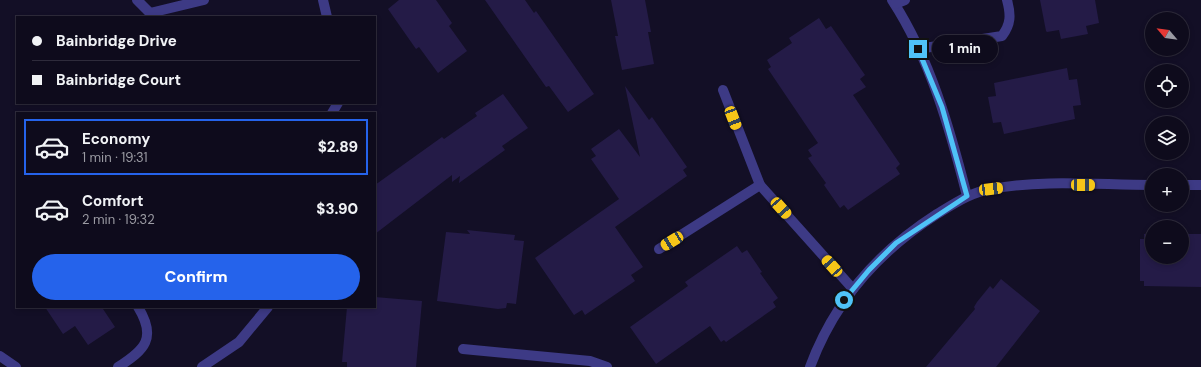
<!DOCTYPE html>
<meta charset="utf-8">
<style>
body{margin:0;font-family:"DM Sans",sans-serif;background:#1c1929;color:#f1f3f6;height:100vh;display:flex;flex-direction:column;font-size:15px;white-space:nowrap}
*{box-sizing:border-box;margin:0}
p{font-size:13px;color:#9b9ba3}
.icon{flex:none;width:22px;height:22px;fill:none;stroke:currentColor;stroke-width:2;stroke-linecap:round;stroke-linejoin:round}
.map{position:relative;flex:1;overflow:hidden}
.side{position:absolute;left:16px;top:112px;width:360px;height:196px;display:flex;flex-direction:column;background:#0e0b1c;border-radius:0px;box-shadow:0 2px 6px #0003,0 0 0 1px #2e2b3b}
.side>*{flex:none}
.hud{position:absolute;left:16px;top:16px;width:360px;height:88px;border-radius:0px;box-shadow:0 2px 6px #0003,0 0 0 1px #2e2b3b;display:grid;align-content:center;height:88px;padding:0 16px;background:#0e0b1c}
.needle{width:26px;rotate:299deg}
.fabs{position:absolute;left:1145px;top:12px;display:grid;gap:8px}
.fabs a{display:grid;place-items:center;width:44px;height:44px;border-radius:50%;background:#0e0b1c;box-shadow:0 2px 6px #0003,0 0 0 1px #2e2b3b;font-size:20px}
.end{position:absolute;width:18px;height:18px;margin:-9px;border:5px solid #4fc3f7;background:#111;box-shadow:0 0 0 2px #111}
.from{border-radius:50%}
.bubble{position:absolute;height:28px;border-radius:14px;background:#0e0b1c;box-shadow:0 2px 6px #0003,0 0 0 1px #2e2b3b;font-size:13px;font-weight:800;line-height:28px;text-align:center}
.car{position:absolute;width:12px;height:24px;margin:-12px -6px;border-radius:5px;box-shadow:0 0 3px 1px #0007;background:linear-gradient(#f5c518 24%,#345 0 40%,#f5c518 0 76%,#345 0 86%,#f5c518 0)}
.hud b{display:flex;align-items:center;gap:14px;height:38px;font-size:15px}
.hud b+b{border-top:1px solid #2e2b3b}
.hud i{width:10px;height:10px;background:#f1f3f6}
ul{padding:7px 0 0;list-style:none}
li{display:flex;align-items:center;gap:12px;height:56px;margin:0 8px 6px;padding:0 8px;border:2px solid transparent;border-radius:0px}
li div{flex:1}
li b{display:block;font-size:15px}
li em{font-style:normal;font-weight:800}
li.on{border-color:#2563eb}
li>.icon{width:36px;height:36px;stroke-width:1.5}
.primary-button{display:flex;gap:8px;margin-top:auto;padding:8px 16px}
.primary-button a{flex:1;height:46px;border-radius:24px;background:#2563eb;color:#fff;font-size:16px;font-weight:800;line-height:46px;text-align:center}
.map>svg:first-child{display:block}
.building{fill:#241b47}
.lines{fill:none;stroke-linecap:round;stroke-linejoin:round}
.minor{stroke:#3d3a85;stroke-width:10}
.route{stroke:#4fc3f7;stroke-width:5}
</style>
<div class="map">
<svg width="1201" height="367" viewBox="0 0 1201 367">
<rect width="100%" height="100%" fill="#130f26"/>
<g class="building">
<path d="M 399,0 L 436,0 L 452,23 L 449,26 L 467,51 L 438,73 L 419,47 L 416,49 L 388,9 Z"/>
<path d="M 485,0 L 525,0 L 534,13 L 536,11 L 594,94 L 568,112 L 549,86 L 546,87 Z"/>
<path d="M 611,0 L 645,0 L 651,32 L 648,32 L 654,64 L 622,70 L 615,36 L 618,36 Z"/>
<path d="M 1040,0 L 1095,0 L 1099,23 L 1086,26 L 1088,34 L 1061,39 L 1059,30 L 1047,32 L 1046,31 Z"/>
<path d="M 819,18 L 826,29 L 831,26 L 865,75 L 860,79 L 866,87 L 853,95 L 900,164 L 896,168 L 900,174 L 848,210 L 844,205 L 840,208 L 824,185 L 826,183 L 808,158 L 812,156 L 808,150 L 818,143 L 768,69 L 771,67 L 767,60 L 792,43 L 789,38 Z"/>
<path d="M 1067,68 L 1069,80 L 1077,79 L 1081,105 L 1073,106 L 1075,119 L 1004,134 L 1001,122 L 993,123 L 988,97 L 996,96 L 994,83 Z"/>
<path d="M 625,86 L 649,120 L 652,117 L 687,167 L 683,170 L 687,176 L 615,227 L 643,267 L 631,275 L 635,281 L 585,315 L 582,310 L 574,315 L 535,258 L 619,199 L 591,159 L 596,156 L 591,149 L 619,129 L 640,157 Z"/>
<path d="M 503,94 L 528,128 L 502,146 L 505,150 L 459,183 L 460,176 L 452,182 L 452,175 L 375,234 L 375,185 L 442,137 L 444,139 L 477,116 L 475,113 Z"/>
<path d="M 467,230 L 515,235 L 514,240 L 524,241 L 516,304 L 507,303 L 506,308 L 498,309 L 437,301 L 446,232 L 470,234 Z"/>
<path d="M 1144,234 L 1152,234 L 1152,257 L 1182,257 L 1182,234 L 1201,234 L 1201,287 L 1144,286 L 1144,281 L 1140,281 L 1140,239 L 1144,239 Z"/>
<path d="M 737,246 L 742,253 L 747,250 L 762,272 L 760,273 L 778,298 L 773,302 L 776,307 L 726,342 L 724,340 L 721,342 L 710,326 L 656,364 L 630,327 L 688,286 L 685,282 Z"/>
<path d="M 1001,279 L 1040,311 L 996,367 L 926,367 L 975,309 L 974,307 L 977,302 L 990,286 L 993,289 Z"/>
<path d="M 375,297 L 422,301 L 416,367 L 347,367 L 347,362 L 342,362 L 347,307 L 375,307 Z"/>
<path d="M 45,307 L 106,307 L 103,309 L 115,327 L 88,345 L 75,326 L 63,334 Z"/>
</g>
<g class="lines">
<g class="minor">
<path d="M 137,0 L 150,13 L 204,0"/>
<path d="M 323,0 L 327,17"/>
<path d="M 892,0 C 930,58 950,129 967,196"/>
<path d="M 895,4 L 905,0"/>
<path d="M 918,49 L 1002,36 C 1011,24 1011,15 1007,0"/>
<path d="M 723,90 L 760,185"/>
<path d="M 332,113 L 338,103"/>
<path d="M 1182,185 L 1201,185"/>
<path d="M 659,249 L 760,185 L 853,289"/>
<path d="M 463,349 L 590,361 L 607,367"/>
<path d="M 0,356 L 16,367"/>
<path d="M 118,367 C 145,350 157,338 138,307"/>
<path d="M 202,367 L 239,342 L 268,307"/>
<path d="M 810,367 C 834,302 879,251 937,214 C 955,203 971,192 992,189 C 1044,179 1099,185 1152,185"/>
</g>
</g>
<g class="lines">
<path class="route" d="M 844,300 L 869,270 L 896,243 L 967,196 L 942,107 L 918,49"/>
</g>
</svg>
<div class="fabs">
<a><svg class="needle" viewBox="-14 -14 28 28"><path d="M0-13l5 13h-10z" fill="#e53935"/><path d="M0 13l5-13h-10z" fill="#9b9ba3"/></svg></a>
<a><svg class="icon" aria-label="locate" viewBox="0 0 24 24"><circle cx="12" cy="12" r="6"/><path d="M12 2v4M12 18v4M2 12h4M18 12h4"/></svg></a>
<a><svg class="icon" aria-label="layers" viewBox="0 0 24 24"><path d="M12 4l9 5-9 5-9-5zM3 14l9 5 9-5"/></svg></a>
<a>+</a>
<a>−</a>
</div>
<i class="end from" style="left:844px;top:300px"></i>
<i class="end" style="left:918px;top:49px"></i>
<div class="bubble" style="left:932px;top:35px;width:66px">1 min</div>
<i class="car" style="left:733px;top:118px;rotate:159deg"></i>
<i class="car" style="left:1083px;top:185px;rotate:91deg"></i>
<i class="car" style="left:991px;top:189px;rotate:83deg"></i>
<i class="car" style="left:781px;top:208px;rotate:138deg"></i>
<i class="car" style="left:672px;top:241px;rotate:238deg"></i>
<i class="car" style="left:832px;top:266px;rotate:318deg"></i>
<div class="hud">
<b><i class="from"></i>Bainbridge Drive</b>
<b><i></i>Bainbridge Court</b>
</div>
<section class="side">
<ul>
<li class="on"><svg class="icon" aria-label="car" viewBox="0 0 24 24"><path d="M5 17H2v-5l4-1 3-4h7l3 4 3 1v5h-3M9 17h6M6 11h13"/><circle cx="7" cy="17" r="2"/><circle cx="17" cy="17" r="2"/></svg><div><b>Economy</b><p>1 min · 19:31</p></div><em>$2.89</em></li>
<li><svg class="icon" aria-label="car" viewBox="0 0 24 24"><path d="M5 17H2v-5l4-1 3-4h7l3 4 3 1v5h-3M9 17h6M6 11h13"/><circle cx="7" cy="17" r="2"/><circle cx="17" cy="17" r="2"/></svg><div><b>Comfort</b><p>2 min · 19:32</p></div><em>$3.90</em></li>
</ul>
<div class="primary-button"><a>Confirm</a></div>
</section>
</div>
